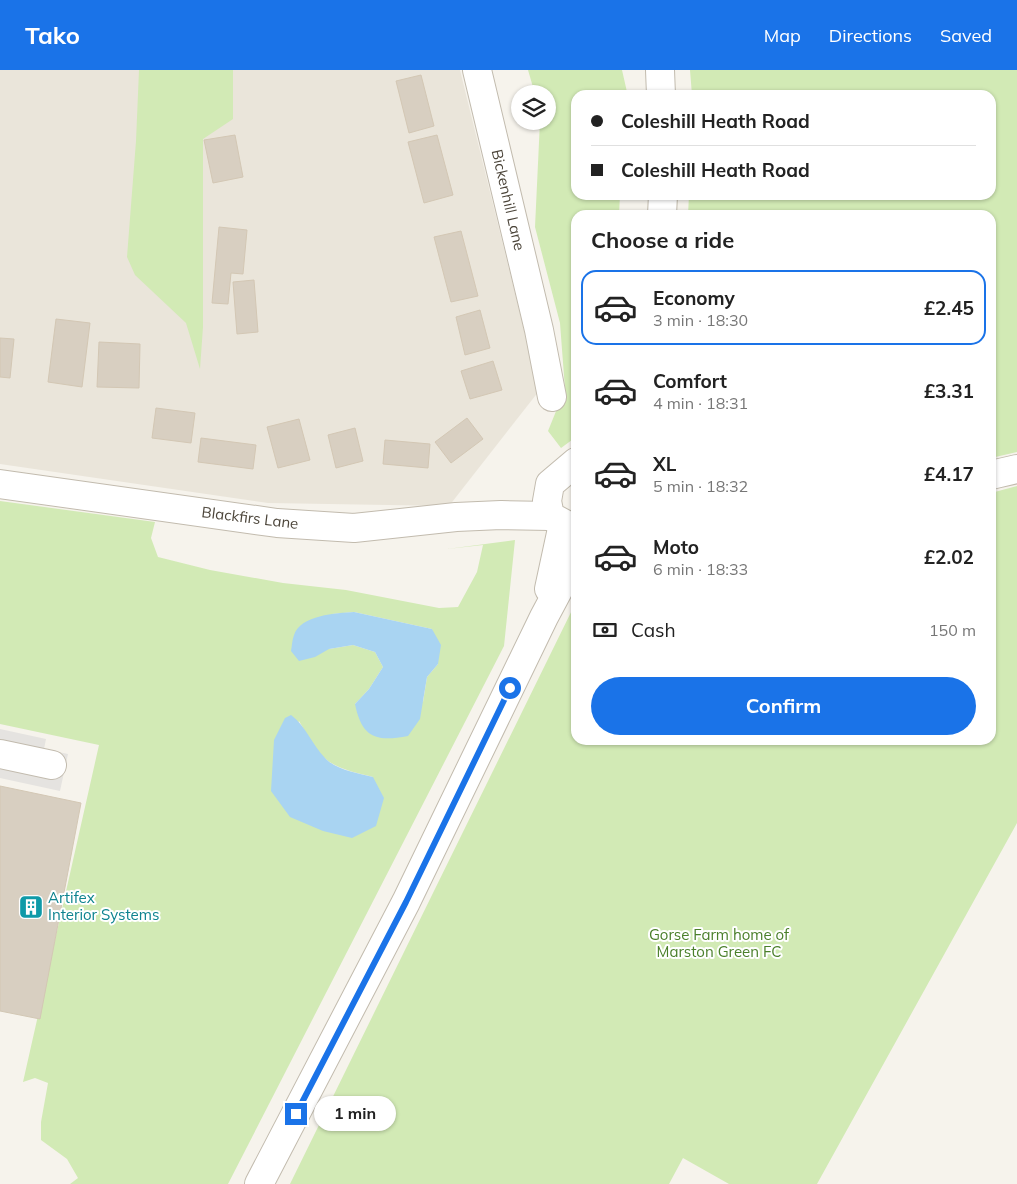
<!DOCTYPE html>
<meta charset="utf-8">
<style>
body{margin:0;font-family:Mulish,sans-serif;background:#f2f2f2;color:#222;height:100vh;display:flex;flex-direction:column;font-size:19px;white-space:nowrap}
*{box-sizing:border-box;margin:0}
p{font-size:16px;color:#767676}
.icon{flex:none;width:28px;height:28px;fill:none;stroke:currentColor;stroke-width:2;stroke-linecap:round;stroke-linejoin:round}
.map{position:relative;flex:1;overflow:hidden}
.drawer{position:absolute;left:571px;top:140px;width:425px;height:535px;display:flex;flex-direction:column;background:#fff;border-radius:15px;box-shadow:0 1px 4px #0004}
.drawer>*{flex:none}
.hud{position:absolute;left:571px;top:20px;width:425px;height:110px;border-radius:15px;box-shadow:0 1px 4px #0004;display:grid;align-content:center;height:110px;padding:0 20px;background:#fff}
.fabs{position:absolute;left:511px;top:15px;display:grid;gap:10px}
.fabs a{display:grid;place-items:center;width:45px;height:45px;border-radius:50%;background:#fff;box-shadow:0 1px 4px #0004;font-size:25px}
.end{position:absolute;width:22px;height:22px;margin:-11px;border:6px solid #1a73e8;background:#fff;box-shadow:0 0 0 2px #fff}
.from{border-radius:50%}
.bubble{position:absolute;height:35px;border-radius:18px;background:#fff;box-shadow:0 1px 4px #0004;font-size:16px;font-weight:700;line-height:35px;text-align:center}
.hud b{display:flex;align-items:center;gap:18px;height:48px;font-size:19px}
.hud b+b{border-top:1px solid #e0e0e0}
.hud i{width:12px;height:12px;background:#222}
ul{padding:0;list-style:none}
li{display:flex;align-items:center;gap:15px;height:75px;margin:0 10px 8px;padding:0 10px;border:2px solid transparent;border-radius:15px}
li div{flex:1}
li b{display:block;font-size:19px}
li em{font-style:normal;font-weight:700}
li.active{border-color:#1a73e8}
li>.icon{width:45px;height:45px;stroke-width:1.5}
h2{padding:0 20px;font-size:22px;line-height:60px}
.pay{display:flex;align-items:center;gap:12px;height:55px;padding:0 20px;font-size:19px}
.pay p{margin-inline-start:auto}
.action{display:flex;gap:10px;margin-top:auto;padding:10px 20px}
.action a{flex:1;height:58px;border-radius:30px;background:#1a73e8;color:#fff;font-size:20px;font-weight:700;line-height:58px;text-align:center}
header{display:flex;align-items:center;gap:30px;box-sizing:border-box;height:70px;padding:0 25px;background:#1a73e8;color:#fff}
header strong{font-size:24px}
nav{display:flex;gap:28px;margin-inline-start:auto;font-size:18px}
.map>svg:first-child{display:block}
.residential{fill:#eae5da}
.green{fill:#d2eab5;fill-rule:evenodd}
.parking{fill:#e5e3e0}
.water{fill:#a9d4f2}
.building{fill:#d8cfc1;stroke:#d3c7b4}
.lines{fill:none;stroke-linecap:round;stroke-linejoin:round}
.minor-casing{stroke:#c2bbae;stroke-width:30}
.minor{stroke:#fff;stroke-width:28}
.route{stroke:#1a73e8;stroke-width:6}
.labels{text-anchor:middle;stroke-width:4;stroke-linejoin:round;paint-order:stroke}
.street-label{font-size:15px;fill:#4b4439;stroke:#fff}
.culture-label{font-size:15px;fill:#0d838f;stroke:#fff;text-anchor:start}
.park-label{font-size:15px;fill:#4a7f2a;stroke:#fff}
</style>
<header>
<strong>Tako</strong>
<nav><a>Map</a><a>Directions</a><a>Saved</a></nav>
</header>
<div class="map">
<svg width="1017" height="1114" viewBox="0 0 1017 1114">
<rect width="100%" height="100%" fill="#f6f3ec"/>
<path class="residential" d="M 0,0 L 460,0 L 539,321 L 449,436 L 268,433 L 0,394 Z"/>
<g class="green">
<path d="M 139,0 L 233,0 L 233,49 L 203,69 L 203,257 L 200,299 L 186,253 L 135,205 L 127,187 L 136,71 Z"/>
<path d="M 528,0 L 622,0 L 627,22 L 627,25 L 576,25 L 576,125 L 620,125 L 619,145 L 576,145 L 576,367 L 561,378 L 548,361 L 565,319 L 560,253 L 535,157 L 540,51 L 548,51 L 548,24 L 535,24 Z"/>
<path d="M 690,0 L 1017,0 L 1017,382 L 991,388 L 991,145 L 688,145 L 689,125 L 991,125 L 991,25 L 692,25 Z"/>
<path d="M 1017,416 L 1017,753 L 817,1114 L 729,1114 L 683,1088 L 669,1114 L 290,1114 L 576,532 L 576,670 L 991,670 L 991,423 Z"/>
<path d="M 0,431 L 155,452 L 151,468 L 158,487 L 210,500 L 283,513 L 346,520 L 439,538 L 458,537 L 477,502 L 483,475 L 447,479 L 515,470 L 504,576 L 228,1114 L 70,1114 L 78,1108 L 67,1089 L 41,1070 L 41,1052 L 48,1013 L 35,1008 L 23,1012 L 99,675 L 0,654 ZM 354,542 L 432,559 L 438,594 L 427,607 L 423,632 L 355,634 L 369,619 L 383,597 L 375,582 L 353,575 L 329,579 L 332,544 ZM 299,651 C 306,663 316,682 328,691 C 341,700 358,703 373,707 L 272,721 Z"/>
</g>
<path class="parking" d="M 0,659 L 46,669 L 44,679 L 68,684 L 60,721 L 0,708 Z"/>
<g class="water">
<path d="M 354,542 L 432,559 L 441,575 L 438,594 L 427,607 L 420,649 L 408,666 C 376,672 362,668 355,634 L 369,619 L 383,597 L 375,582 L 353,575 L 329,579 L 315,587 L 299,591 L 291,581 C 292,576 292,570 294,565 C 301,545 336,543 354,542 Z"/>
<path d="M 291,645 C 306,656 312,675 325,688 C 336,700 358,703 373,707 L 384,728 L 376,756 L 352,768 L 323,761 L 290,747 L 271,721 L 274,670 L 285,648 Z"/>
</g>
<g class="building">
<path d="M 421,5 L 434,56 L 409,63 L 396,11 Z"/>
<path d="M 235,65 L 243,107 L 213,113 L 204,70 Z"/>
<path d="M 437,65 L 453,125 L 424,133 L 408,72 Z"/>
<path d="M 219,157 L 247,160 L 243,204 L 231,203 L 228,234 L 212,233 Z"/>
<path d="M 461,161 L 478,226 L 451,232 L 434,167 Z"/>
<path d="M 254,210 L 258,262 L 237,264 L 233,212 Z"/>
<path d="M 480,240 L 490,278 L 465,285 L 456,247 Z"/>
<path d="M 56,249 L 90,253 L 82,317 L 48,312 Z"/>
<path d="M 0,268 L 14,269 L 10,308 L 0,307 Z"/>
<path d="M 99,272 L 140,274 L 139,318 L 97,317 Z"/>
<path d="M 493,291 L 502,320 L 470,329 L 461,301 Z"/>
<path d="M 156,338 L 195,343 L 191,373 L 152,368 Z"/>
<path d="M 467,348 L 483,369 L 451,393 L 435,372 Z"/>
<path d="M 299,349 L 310,390 L 278,398 L 267,357 Z"/>
<path d="M 355,358 L 363,391 L 336,398 L 328,365 Z"/>
<path d="M 201,368 L 256,375 L 253,399 L 198,392 Z"/>
<path d="M 385,370 L 430,374 L 428,398 L 383,394 Z"/>
<path d="M 0,716 L 81,733 L 40,949 L 0,941 Z"/>
</g>
<g class="lines">
<defs>
<g id="minor">
<path d="M 477,0 L 539,260 L 552,327"/>
<path d="M 660,0 L 661,25"/>
<path d="M 662,145 L 663,125"/>
<path d="M 576,392 L 550,414 L 547,431 L 550,446 L 576,460"/>
<path d="M 991,405 L 1017,399"/>
<path d="M 0,414 L 277,453 L 354,458 L 456,447 L 501,445 L 550,446"/>
<path d="M 549,519 L 563,454"/>
<path d="M 0,684 L 52,695"/>
<path d="M 259,1114 L 406,832 L 544,547 L 576,487"/>
</g>
</defs>
<use href="#minor" class="minor-casing"/>
<use href="#minor" class="minor"/>
</g>
<g class="lines">
<path class="route" d="M 296,1044 L 406,832 L 510,618"/>
</g>
<defs>
<symbol id="building-square" viewBox="-11 -11 22 22"><rect x="-9" y="-9" width="18" height="18" rx="4" fill="#0f9aa8" stroke="#fff"/><path d="M-4-6H4V6H1V3H-1V6H-4ZM-2.5-4.3h1.7v1.8h-1.7ZM.8-4.3h1.7v1.8H.8ZM-2.5-1h1.7V.8h-1.7ZM.8-1h1.7V.8H.8Z" fill="#fff"/></symbol>
</defs>
<g fill-rule="evenodd">
<use href="#building-square" x="17" y="823" width="28" height="28"/>
</g>
<g class="labels">
<g class="street-label">
<text transform="translate(508 130) rotate(77)" y="5">Bickenhill Lane</text>
<text transform="translate(250 448) rotate(7)" y="5">Blackfirs Lane</text>
</g>
<g class="culture-label">
<text x="48" y="833">Artifex<tspan x="48" dy="17">Interior Systems</tspan></text>
</g>
<g class="park-label">
<text x="719" y="870">Gorse Farm home of<tspan x="719" dy="17">Marston Green FC</tspan></text>
</g>
</g>
</svg>
<div class="fabs">
<a><svg class="icon" aria-label="layers" viewBox="0 0 24 24"><path d="M12 4l9 5-9 5-9-5zM3 14l9 5 9-5"/></svg></a>
</div>
<i class="end from" style="left:510px;top:618px"></i>
<i class="end" style="left:296px;top:1044px"></i>
<div class="bubble" style="left:314px;top:1026px;width:82px">1 min</div>
<div class="hud">
<b><i class="from"></i>Coleshill Heath Road</b>
<b><i></i>Coleshill Heath Road</b>
</div>
<section class="drawer">
<h2>Choose a ride</h2>
<ul>
<li class="active"><svg class="icon" aria-label="car" viewBox="0 0 24 24"><path d="M5 17H2v-5l4-1 3-4h7l3 4 3 1v5h-3M9 17h6M6 11h13"/><circle cx="7" cy="17" r="2"/><circle cx="17" cy="17" r="2"/></svg><div><b>Economy</b><p>3 min · 18:30</p></div><em>£2.45</em></li>
<li><svg class="icon" aria-label="car" viewBox="0 0 24 24"><path d="M5 17H2v-5l4-1 3-4h7l3 4 3 1v5h-3M9 17h6M6 11h13"/><circle cx="7" cy="17" r="2"/><circle cx="17" cy="17" r="2"/></svg><div><b>Comfort</b><p>4 min · 18:31</p></div><em>£3.31</em></li>
<li><svg class="icon" aria-label="car" viewBox="0 0 24 24"><path d="M5 17H2v-5l4-1 3-4h7l3 4 3 1v5h-3M9 17h6M6 11h13"/><circle cx="7" cy="17" r="2"/><circle cx="17" cy="17" r="2"/></svg><div><b>XL</b><p>5 min · 18:32</p></div><em>£4.17</em></li>
<li><svg class="icon" aria-label="car" viewBox="0 0 24 24"><path d="M5 17H2v-5l4-1 3-4h7l3 4 3 1v5h-3M9 17h6M6 11h13"/><circle cx="7" cy="17" r="2"/><circle cx="17" cy="17" r="2"/></svg><div><b>Moto</b><p>6 min · 18:33</p></div><em>£2.02</em></li>
</ul>
<div class="pay"><svg class="icon" aria-label="cash" viewBox="0 0 24 24"><path d="M3 7h18v10H3z"/><circle cx="12" cy="12" r="2"/></svg>Cash<p>150 m</p></div>
<div class="action"><a>Confirm</a></div>
</section>
</div>
